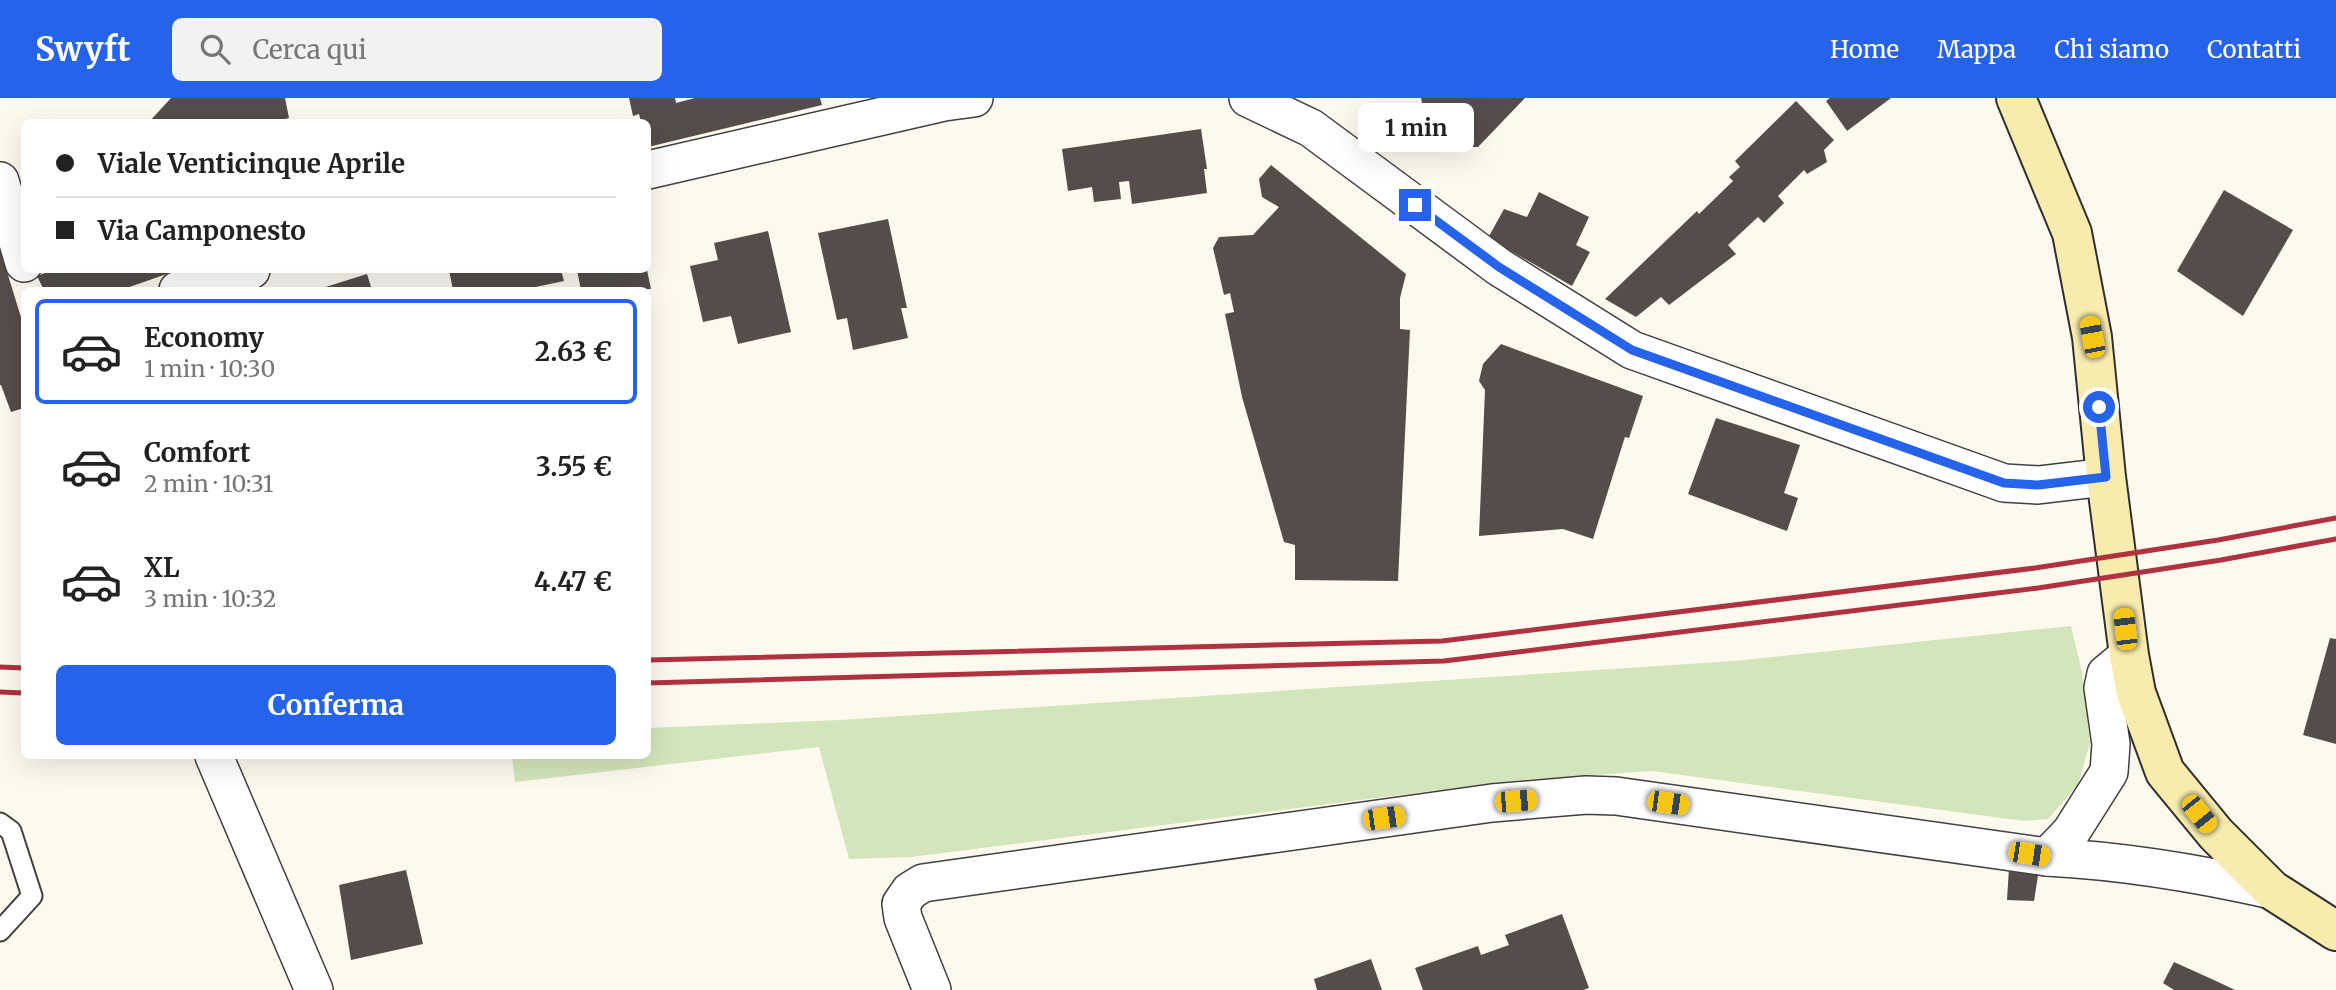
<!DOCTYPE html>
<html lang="it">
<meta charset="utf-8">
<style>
body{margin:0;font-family:Merriweather,serif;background:#f2f2f2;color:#222;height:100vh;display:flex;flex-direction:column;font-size:26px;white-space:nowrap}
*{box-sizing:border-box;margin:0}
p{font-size:23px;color:#767676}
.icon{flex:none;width:38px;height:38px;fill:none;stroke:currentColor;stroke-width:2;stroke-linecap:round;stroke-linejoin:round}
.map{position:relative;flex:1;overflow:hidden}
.side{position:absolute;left:21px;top:189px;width:630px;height:472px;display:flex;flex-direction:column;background:#fff;border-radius:10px;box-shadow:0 7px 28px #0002}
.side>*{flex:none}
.hud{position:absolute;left:21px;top:21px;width:630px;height:154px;border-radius:10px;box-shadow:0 7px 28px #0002;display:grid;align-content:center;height:154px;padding:0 35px;background:#fff}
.end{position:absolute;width:32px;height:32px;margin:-16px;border:9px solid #2563eb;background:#fff;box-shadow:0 0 0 4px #fff}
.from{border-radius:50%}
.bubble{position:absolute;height:49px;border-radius:10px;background:#fff;box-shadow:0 7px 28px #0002;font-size:23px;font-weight:700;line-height:49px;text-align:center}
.car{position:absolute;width:21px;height:42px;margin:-21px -10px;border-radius:9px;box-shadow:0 0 5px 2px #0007;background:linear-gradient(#f5c518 24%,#345 0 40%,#f5c518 0 76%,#345 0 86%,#f5c518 0)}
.hud b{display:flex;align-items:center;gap:24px;height:66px;font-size:26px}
.hud b+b{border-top:2px solid #e0e0e0}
.hud i{width:18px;height:18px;background:#222}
ul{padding:12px 0 0;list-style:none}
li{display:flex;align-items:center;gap:21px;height:105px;margin:0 14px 10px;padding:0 21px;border:4px solid transparent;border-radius:10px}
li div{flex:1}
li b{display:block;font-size:26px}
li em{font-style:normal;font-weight:700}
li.active{border-color:#2563eb}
li>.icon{width:63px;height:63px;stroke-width:1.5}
.button{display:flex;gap:14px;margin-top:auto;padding:14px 35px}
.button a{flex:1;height:80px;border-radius:10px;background:#2563eb;color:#fff;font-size:28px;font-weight:700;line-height:80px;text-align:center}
header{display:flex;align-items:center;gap:42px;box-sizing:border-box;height:98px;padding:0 35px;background:#2563eb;color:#fff}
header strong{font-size:33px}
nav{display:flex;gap:38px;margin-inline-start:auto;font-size:24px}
.search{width:490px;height:63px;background:#f2f2f2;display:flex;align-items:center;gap:18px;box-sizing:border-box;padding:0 24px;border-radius:10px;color:#767676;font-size:26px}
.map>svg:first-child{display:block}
.green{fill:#d3e5ba}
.building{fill:#544d4a}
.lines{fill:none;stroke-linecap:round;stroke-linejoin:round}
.lane-casing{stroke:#404040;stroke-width:23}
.street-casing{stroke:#404040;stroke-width:40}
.secondary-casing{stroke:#2f2f2f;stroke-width:42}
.lane{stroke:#fff;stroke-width:19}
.street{stroke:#fff;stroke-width:37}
.secondary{stroke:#f8ebae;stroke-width:38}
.rail{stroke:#b0313f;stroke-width:5}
.route{stroke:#2563eb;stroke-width:9}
</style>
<header>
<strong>Swyft</strong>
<div class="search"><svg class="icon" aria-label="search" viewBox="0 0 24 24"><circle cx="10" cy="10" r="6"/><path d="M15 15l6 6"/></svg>Cerca qui</div>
<nav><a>Home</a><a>Mappa</a><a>Chi siamo</a><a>Contatti</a></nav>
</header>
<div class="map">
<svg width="2336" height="892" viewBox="0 0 2336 892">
<rect width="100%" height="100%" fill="#fdf9ee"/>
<path class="green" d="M 2071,528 L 2082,574 L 2090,645 L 2078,687 L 2048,721 L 2024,723 L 1652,673 L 1510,683 L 911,759 L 849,761 L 819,649 L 515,684 L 512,658 L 648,658 L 648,630 L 840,622 L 1734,563 Z"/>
<g class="building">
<path d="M 171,0 L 285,0 L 289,20 L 276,24 L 149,24 Z"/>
<path d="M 629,0 L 675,0 L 676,5 L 695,0 L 820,0 L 822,7 L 648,49 L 648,24 L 641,24 L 639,16 L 633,18 Z"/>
<path d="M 1421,0 L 1525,0 L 1478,49 L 1463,49 L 1453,40 L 1448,50 L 1420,21 L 1424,13 Z"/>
<path d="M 1830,0 L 1891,0 L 1847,33 L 1826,3 Z"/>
<path d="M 1796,3 L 1834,42 L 1824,52 L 1827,64 L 1807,76 L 1804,72 L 1778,98 L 1784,105 L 1764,125 L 1758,119 L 1728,147 L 1736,156 L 1669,207 L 1661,199 L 1636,219 L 1605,201 L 1697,113 L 1699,116 L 1733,83 L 1729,79 L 1740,69 L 1735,63 Z"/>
<path d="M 1201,31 L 1207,71 L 1204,71 L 1207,95 L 1132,106 L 1129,83 L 1119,84 L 1121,101 L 1094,104 L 1092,89 L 1068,93 L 1062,51 Z"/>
<path d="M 1271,67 L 1406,176 L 1400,200 L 1400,231 L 1410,232 L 1398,483 L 1295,482 L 1295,447 L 1284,444 L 1242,299 L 1225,216 L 1234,214 L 1230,195 L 1224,197 L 1213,150 L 1219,139 L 1253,137 L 1279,109 L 1262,99 L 1259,81 Z"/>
<path d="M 2224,92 L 2293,132 L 2243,218 L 2177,173 Z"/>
<path d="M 1539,94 L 1589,119 L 1576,147 L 1590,154 L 1572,188 L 1488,140 L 1504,111 L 1527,119 Z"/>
<path d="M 888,121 L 907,210 L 901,210 L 908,240 L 853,252 L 847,220 L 837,222 L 818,135 Z"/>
<path d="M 768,133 L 791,234 L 738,246 L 731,218 L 703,224 L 690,168 L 718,162 L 714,145 Z"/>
<path d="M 0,151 L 24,229 L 24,310 L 11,314 L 1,287 L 0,287 Z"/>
<path d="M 53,172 L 178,172 L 121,192 L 112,192 L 111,190 L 105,192 L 44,192 L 37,178 Z"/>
<path d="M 449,172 L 561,172 L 564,183 L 531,190 L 532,192 L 453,192 Z"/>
<path d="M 577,172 L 647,172 L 651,191 L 581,192 Z"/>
<path d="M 367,176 L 372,192 L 316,192 Z"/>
<path d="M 1501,246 L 1643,298 L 1629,340 L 1625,339 L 1623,345 L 1593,441 L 1563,431 L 1479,438 L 1485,292 L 1479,283 L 1483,266 Z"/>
<path d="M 1716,320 L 1800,347 L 1784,395 L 1798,400 L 1787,433 L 1688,396 Z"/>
<path d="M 2330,540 L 2336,541 L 2336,646 L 2303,637 Z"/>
<path d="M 2009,770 L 2039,771 L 2034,803 L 2007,802 Z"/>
<path d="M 406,772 L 423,846 L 351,862 L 339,787 Z"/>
<path d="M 1562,816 L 1589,890 L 1583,892 L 1423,892 L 1415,870 L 1478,848 L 1481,857 L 1509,847 L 1505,837 Z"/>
<path d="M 1371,861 L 1382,892 L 1317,892 L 1314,881 Z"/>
<path d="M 2174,864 L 2216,883 L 2235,892 L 2174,892 L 2163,885 Z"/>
</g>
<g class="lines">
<defs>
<path id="lane" d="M 0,725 L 11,733 L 32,798 L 0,833"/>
<g id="street">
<path d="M 1248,0 L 1311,30 L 1499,169 L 1632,252 L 2004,385 L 2038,387 L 2106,379"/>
<path d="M 648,72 L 944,4 L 974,0"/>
<path d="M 0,83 L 24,165"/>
<path d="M 178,192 L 251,172"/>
<path d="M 214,658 L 314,892"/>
<path d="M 2047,759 L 2071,734 L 2109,674 L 2111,646 L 2103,590 L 2106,576 L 2129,557"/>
<path d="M 932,892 L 903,820 L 901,806 L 910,793 L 923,785 L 1492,705 L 1586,697 L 1616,698 L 2047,759 C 2123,763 2197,775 2272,792"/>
</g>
<path id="secondary" d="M 2016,0 L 2072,135 L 2092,239 L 2106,379 L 2129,557 L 2136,595 L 2165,674 L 2216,736 L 2272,792 L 2336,833"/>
</defs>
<use href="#lane" class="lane-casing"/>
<use href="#street" class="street-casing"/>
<use href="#secondary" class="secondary-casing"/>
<use href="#lane" class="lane"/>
<use href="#street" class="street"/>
<use href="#secondary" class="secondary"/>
<g class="rail">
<path d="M 648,562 L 1442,543 L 2035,470 L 2218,442 L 2336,420"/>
<path d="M 0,569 L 24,570"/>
<path d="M 648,585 L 1444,563 L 2038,490 L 2221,462 L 2336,441"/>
<path d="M 0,594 L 24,595"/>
</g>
</g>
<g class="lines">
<path class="route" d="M 1415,107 L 1499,169 L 1632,252 L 2004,385 L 2038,387 L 2106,379 L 2099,309"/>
</g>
</svg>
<i class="end from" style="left:2099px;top:309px"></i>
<i class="end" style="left:1415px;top:107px"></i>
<div class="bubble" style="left:1358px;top:5px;width:116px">1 min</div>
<i class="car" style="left:2092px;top:239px;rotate:349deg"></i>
<i class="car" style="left:2125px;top:531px;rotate:353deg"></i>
<i class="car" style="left:1516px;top:703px;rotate:85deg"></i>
<i class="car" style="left:1668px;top:705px;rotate:98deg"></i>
<i class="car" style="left:2199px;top:716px;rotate:141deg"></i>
<i class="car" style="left:1384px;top:720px;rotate:82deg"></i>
<i class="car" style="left:2029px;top:756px;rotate:99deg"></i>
<div class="hud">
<b><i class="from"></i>Viale Venticinque Aprile</b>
<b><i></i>Via Camponesto</b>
</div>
<section class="side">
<ul>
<li class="active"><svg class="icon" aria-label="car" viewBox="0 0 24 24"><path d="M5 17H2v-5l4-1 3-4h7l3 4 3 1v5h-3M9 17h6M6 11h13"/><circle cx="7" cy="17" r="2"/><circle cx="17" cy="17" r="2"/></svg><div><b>Economy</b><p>1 min · 10:30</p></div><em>2.63 €</em></li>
<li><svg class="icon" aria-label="car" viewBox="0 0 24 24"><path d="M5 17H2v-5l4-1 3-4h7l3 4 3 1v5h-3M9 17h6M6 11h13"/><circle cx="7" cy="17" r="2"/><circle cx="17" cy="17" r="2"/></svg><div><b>Comfort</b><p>2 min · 10:31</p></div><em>3.55 €</em></li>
<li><svg class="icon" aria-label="car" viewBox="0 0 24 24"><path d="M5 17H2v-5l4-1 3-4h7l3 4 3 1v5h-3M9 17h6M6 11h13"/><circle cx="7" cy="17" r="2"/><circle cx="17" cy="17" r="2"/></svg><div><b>XL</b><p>3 min · 10:32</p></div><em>4.47 €</em></li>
</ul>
<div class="button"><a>Conferma</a></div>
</section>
</div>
